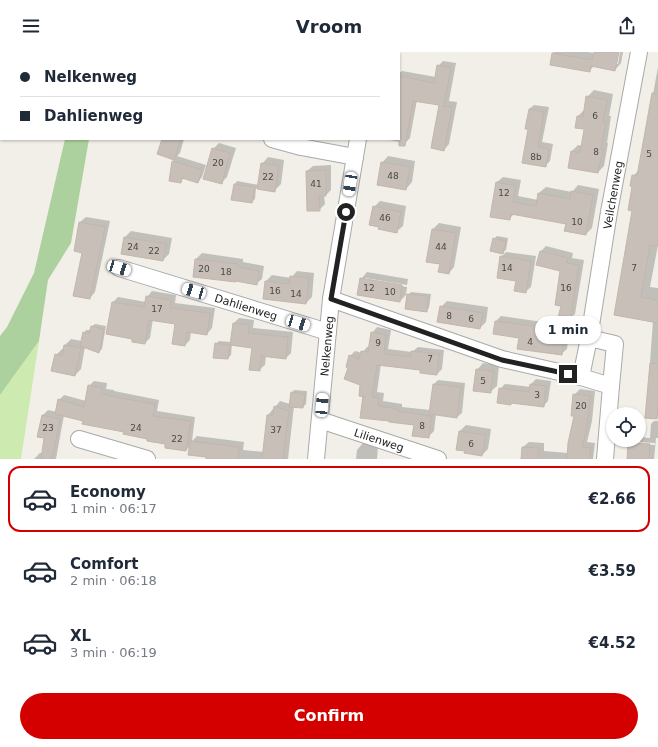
<!DOCTYPE html>
<meta charset="utf-8">
<style>
body{margin:0;font-family:"DejaVu Sans",sans-serif;background:#f6f6f7;color:#1f2937;height:100vh;display:flex;flex-direction:column;font-size:15px;white-space:nowrap}
*{box-sizing:border-box;margin:0}
p{font-size:13px;color:#747a83}
.icon{flex:none;width:22px;height:22px;fill:none;stroke:currentColor;stroke-width:2;stroke-linecap:round;stroke-linejoin:round}
.map{position:relative;height:407px;overflow:hidden}
.panel{display:flex;flex-direction:column;background:#fff;flex:1}
.panel>*{flex:none}
.hud{position:absolute;left:0px;top:0px;width:400px;height:88px;box-shadow:0 1px 3px #0004;display:grid;align-content:center;height:88px;padding:0 20px;background:#fff}
.fabs{position:absolute;left:606px;top:355px;display:grid;gap:8px}
.fabs a{display:grid;place-items:center;width:40px;height:40px;border-radius:50%;background:#fff;box-shadow:0 1px 3px #0004;font-size:20px}
.end{position:absolute;width:18px;height:18px;margin:-9px;border:5px solid #222;background:#fff;box-shadow:0 0 0 2px #fff}
.from{border-radius:50%}
.bubble{position:absolute;height:28px;border-radius:14px;background:#fff;box-shadow:0 1px 3px #0004;font-size:13px;font-weight:700;line-height:28px;text-align:center}
.car{position:absolute;width:12px;height:24px;margin:-12px -6px;border-radius:5px;box-shadow:0 0 3px 1px #0007;background:linear-gradient(#fff 24%,#345 0 40%,#fff 0 76%,#345 0 86%,#fff 0)}
.hud b{display:flex;align-items:center;gap:14px;height:38px;font-size:15px}
.hud b+b{border-top:1px solid #e0e1e3}
.hud i{width:10px;height:10px;background:#1f2937}
ul{padding:7px 0 0;list-style:none}
li{display:flex;align-items:center;gap:12px;height:66px;margin:0 8px 6px;padding:0 12px;border:2px solid transparent;border-radius:12px}
li div{flex:1}
li b{display:block;font-size:15px}
li em{font-style:normal;font-weight:700}
li.active{border-color:#d40000}
li>.icon{width:36px;height:36px;stroke-width:1.5}
.button{display:flex;gap:8px;margin-top:auto;padding:8px 20px}
.button a{flex:1;height:46px;border-radius:24px;background:#d40000;color:#fff;font-size:16px;font-weight:700;line-height:46px;text-align:center}
header{display:flex;justify-content:space-between;align-items:center;height:52px;padding:0 20px;background:#fff;font-size:18px;font-weight:700}
.map>svg:first-child{display:block}
.grass{fill:#cdebb0}
.forest{fill:#add19e}
.shadow{fill:#0003;fill-rule:evenodd}
.building{fill:#c7bfb8;stroke:#c4b6ab}
.lines{fill:none;stroke-linecap:round;stroke-linejoin:round}
.minor-casing{stroke:#a9a9a9;stroke-width:18}
.minor{stroke:#fff;stroke-width:16}
.route{stroke:#222;stroke-width:5}
.labels{text-anchor:middle;stroke-width:3;stroke-linejoin:round;paint-order:stroke}
.number-label{font-size:9px;fill:#4b4948}
.street-label{font-size:11px;fill:#222;stroke:#fff}
</style>
<header><svg class="icon" aria-label="menu" viewBox="0 0 24 24"><path d="M4 6h16M4 12h16M4 18h16"/></svg>Vroom<svg class="icon" aria-label="share" viewBox="0 0 24 24"><path d="M12 15V3M7 8l5-5 5 5M5 13v7h14v-7"/></svg></header>
<div class="map">
<svg width="658" height="407" viewBox="0 0 658 407">
<rect width="100%" height="100%" fill="#f2efe9"/>
<path class="grass" d="M 39,289 L 21,407 L 0,407 L 0,343 Z"/>
<path class="forest" d="M 65,87 L 89,87 L 71,191 L 48,228 L 39,289 L 0,343 L 0,284 L 7,275 L 34,221 Z"/>
<g class="shadow">
<rect x="105" y="0" width="17" height="1"/>
<path d="M 554,0 L 588,0 L 594,1 L 595,0 L 618,0 L 616,12 L 618,12 L 620,0 L 623,0 L 621,11 L 615,18 L 594,14 L 590,18 L 551,12 L 553,1 Z"/>
<path d="M 443,9 L 456,11 L 449,49 L 457,50 L 449,92 L 444,98 L 440,53 L 417,48 L 410,86 L 405,91 L 385,87 L 399,87 L 399,21 L 402,19 L 436,25 L 438,14 Z"/>
<path d="M 658,15 L 658,193 L 650,235 L 658,236 L 658,364 L 656,366 L 646,365 L 653,269 L 615,263 L 633,158 L 633,124 L 639,118 Z"/>
<path d="M 594,38 L 613,42 L 609,64 L 611,64 L 607,91 L 608,91 L 604,114 L 598,120 L 572,99 L 578,93 L 583,94 L 584,76 L 576,75 L 578,64 L 584,58 L 585,58 L 587,45 Z"/>
<path d="M 534,53 L 549,55 L 542,90 L 553,92 L 550,109 L 545,114 L 530,76 L 529,57 Z"/>
<path d="M 163,87 L 184,87 L 180,101 L 177,104 L 206,113 L 202,125 L 198,130 L 184,126 L 180,130 L 170,128 L 173,109 L 175,107 L 158,101 Z"/>
<path d="M 219,91 L 236,96 L 227,125 L 221,131 L 213,97 Z"/>
<path d="M 388,104 L 415,109 L 412,130 L 406,137 L 382,111 Z"/>
<path d="M 268,105 L 284,108 L 281,132 L 275,138 L 256,136 L 255,147 L 252,150 L 235,132 L 237,129 L 259,133 L 262,112 Z"/>
<path d="M 331,113 L 331,138 L 326,143 L 324,143 L 325,152 L 319,158 L 307,119 L 313,114 Z"/>
<path d="M 503,125 L 521,128 L 518,144 L 538,148 L 539,141 L 546,135 L 572,140 L 578,133 L 599,137 L 592,176 L 586,182 L 567,171 L 514,162 L 509,167 L 496,131 Z"/>
<path d="M 380,149 L 406,154 L 403,174 L 396,180 L 380,174 L 374,155 Z"/>
<path d="M 86,165 L 110,169 L 95,240 L 90,246 L 83,200 L 80,170 Z"/>
<path d="M 439,171 L 461,175 L 454,215 L 449,221 L 441,212 L 428,209 L 433,177 Z"/>
<path d="M 131,179 L 172,186 L 169,202 L 163,208 L 125,185 Z"/>
<path d="M 497,184 L 508,186 L 506,198 L 503,200 L 494,187 Z"/>
<path d="M 546,194 L 573,201 L 572,206 L 584,208 L 575,262 L 571,266 L 567,297 L 561,302 L 520,285 L 495,270 L 501,264 L 557,272 L 562,253 L 561,218 L 540,200 Z"/>
<path d="M 506,200 L 536,204 L 531,235 L 525,240 L 501,205 Z"/>
<path d="M 202,201 L 243,207 L 243,210 L 264,214 L 262,227 L 256,232 L 236,228 L 194,224 L 196,207 Z"/>
<path d="M 297,219 L 314,221 L 312,245 L 306,251 L 266,229 L 272,223 L 291,226 Z"/>
<path d="M 367,220 L 408,227 L 407,233 L 365,226 L 365,228 L 407,235 L 406,243 L 400,249 L 361,227 Z"/>
<path d="M 152,239 L 176,243 L 175,251 L 215,256 L 212,276 L 207,282 L 191,280 L 190,288 L 185,293 L 176,271 L 153,267 L 150,286 L 145,291 L 133,286 L 113,250 L 118,245 L 146,250 L 147,245 Z"/>
<path d="M 411,240 L 431,242 L 429,256 L 426,259 L 408,243 Z"/>
<path d="M 447,249 L 488,255 L 486,270 L 480,276 L 441,255 Z"/>
<path d="M 239,266 L 254,268 L 253,276 L 293,280 L 291,301 L 286,306 L 266,304 L 265,313 L 259,318 L 253,295 L 232,292 L 231,303 L 228,306 L 216,292 L 219,289 L 231,290 L 234,271 Z"/>
<path d="M 95,272 L 106,274 L 102,297 L 99,300 L 85,295 L 81,317 L 75,323 L 56,303 L 62,297 L 64,297 L 65,293 L 71,287 L 82,289 L 84,281 L 86,278 L 91,278 L 92,274 Z"/>
<path d="M 377,275 L 391,278 L 388,297 L 412,300 L 418,295 L 444,298 L 442,317 L 437,322 L 421,318 L 381,312 L 377,340 L 384,341 L 383,349 L 402,352 L 402,355 L 430,358 L 434,332 L 438,328 L 465,331 L 462,361 L 457,365 L 436,362 L 434,379 L 428,385 L 415,373 L 390,369 L 364,345 L 361,333 L 350,315 L 350,304 L 355,299 L 362,301 L 367,295 L 370,295 L 372,281 Z"/>
<path d="M 483,311 L 499,313 L 497,334 L 490,340 L 477,318 Z"/>
<path d="M 536,327 L 551,329 L 548,349 L 543,354 L 512,350 L 500,337 L 505,332 L 531,335 L 531,332 Z"/>
<path d="M 94,329 L 107,331 L 106,337 L 114,338 L 114,339 L 159,348 L 157,359 L 195,365 L 192,389 L 197,384 L 244,390 L 243,398 L 264,400 L 268,363 L 273,357 L 274,358 L 275,355 L 280,349 L 290,352 L 292,341 L 294,338 L 307,339 L 306,352 L 303,355 L 294,354 L 288,407 L 207,407 L 208,404 L 190,394 L 186,398 L 125,379 L 64,363 L 56,407 L 34,407 L 40,401 L 43,401 L 45,385 L 42,364 L 48,358 L 57,360 L 59,348 L 64,343 L 86,349 L 89,334 Z"/>
<path d="M 580,337 L 595,339 L 592,369 L 587,390 L 595,391 L 593,407 L 522,407 L 523,395 L 529,390 L 544,391 L 544,399 L 568,401 L 576,363 L 574,343 Z"/>
<path d="M 654,369 L 658,369 L 658,386 L 656,386 L 654,407 L 628,407 L 629,393 L 634,388 L 639,388 L 639,385 L 650,386 L 651,372 ZM 634,390 L 655,391 L 655,393 L 634,392 Z"/>
<path d="M 466,373 L 491,377 L 488,397 L 482,403 L 460,379 Z"/>
<path d="M 363,391 L 378,393 L 377,407 L 356,407 L 357,398 Z"/>
</g>
<g class="building">
<path d="M 594,0 L 619,0 L 615,19 L 591,14 L 590,20 L 550,13 L 552,1 L 592,8 Z"/>
<path d="M 437,13 L 451,16 L 444,54 L 452,55 L 444,99 L 431,96 L 439,53 L 413,49 L 405,94 L 399,94 L 399,24 L 434,31 Z"/>
<path d="M 652,41 L 658,42 L 658,194 L 650,193 L 641,245 L 658,248 L 658,271 L 614,263 L 632,159 L 628,158 L 632,135 L 630,134 L 632,123 L 637,124 Z"/>
<path d="M 586,44 L 607,48 L 603,70 L 606,70 L 601,97 L 603,97 L 598,121 L 568,116 L 571,99 L 580,101 L 584,78 L 584,77 L 575,76 L 577,64 L 583,65 Z"/>
<path d="M 529,57 L 544,60 L 538,95 L 549,97 L 546,115 L 522,111 L 528,77 L 525,77 Z"/>
<path d="M 162,87 L 181,87 L 174,108 L 157,102 Z"/>
<path d="M 212,96 L 230,101 L 222,132 L 203,127 Z"/>
<path d="M 172,109 L 202,118 L 198,131 L 182,126 L 181,131 L 169,129 Z"/>
<path d="M 381,110 L 410,115 L 406,138 L 377,133 Z"/>
<path d="M 261,111 L 279,114 L 275,140 L 257,137 Z"/>
<path d="M 326,118 L 326,144 L 319,144 L 320,159 L 307,159 L 306,119 Z"/>
<path d="M 496,130 L 516,134 L 513,150 L 536,154 L 538,141 L 570,147 L 571,139 L 593,143 L 586,183 L 564,179 L 566,172 L 511,162 L 510,168 L 490,165 Z"/>
<path d="M 234,132 L 255,135 L 252,151 L 231,148 Z"/>
<path d="M 373,154 L 401,160 L 397,181 L 378,177 L 379,175 L 369,173 Z"/>
<path d="M 79,170 L 105,175 L 90,247 L 73,244 L 82,201 L 74,199 Z"/>
<path d="M 432,177 L 456,181 L 449,222 L 438,220 L 440,212 L 426,210 Z"/>
<path d="M 124,185 L 166,192 L 163,209 L 121,202 Z"/>
<path d="M 493,186 L 506,189 L 503,202 L 490,199 Z"/>
<path d="M 540,199 L 568,206 L 567,211 L 579,213 L 570,269 L 567,268 L 562,303 L 517,297 L 519,286 L 493,282 L 495,269 L 555,277 L 561,254 L 555,253 L 560,219 L 536,213 Z"/>
<path d="M 500,204 L 531,209 L 526,241 L 514,239 L 516,229 L 497,226 Z"/>
<path d="M 195,207 L 238,212 L 238,215 L 259,219 L 257,233 L 236,229 L 236,230 L 193,225 Z"/>
<path d="M 290,224 L 309,226 L 306,252 L 263,247 L 265,229 L 289,232 Z"/>
<path d="M 360,226 L 402,233 L 400,250 L 357,243 Z"/>
<path d="M 407,242 L 428,244 L 427,260 L 405,257 Z"/>
<path d="M 146,244 L 171,248 L 170,256 L 210,261 L 207,283 L 187,280 L 185,294 L 172,292 L 175,272 L 149,268 L 145,292 L 132,290 L 132,287 L 106,282 L 112,250 L 144,255 Z"/>
<path d="M 440,254 L 483,261 L 480,277 L 437,270 Z"/>
<path d="M 233,271 L 249,273 L 248,281 L 288,285 L 286,307 L 261,304 L 260,319 L 249,318 L 252,296 L 230,293 Z"/>
<path d="M 91,274 L 104,277 L 99,301 L 80,294 L 83,280 L 89,282 Z"/>
<path d="M 371,280 L 386,283 L 384,302 L 411,305 L 411,299 L 439,302 L 437,323 L 420,321 L 420,318 L 377,313 L 372,345 L 379,346 L 378,354 L 398,357 L 397,359 L 431,364 L 429,386 L 412,384 L 414,373 L 389,370 L 389,369 L 360,366 L 363,344 L 365,345 L 359,344 L 360,333 L 344,327 L 348,316 L 346,315 L 349,303 L 359,307 L 361,299 L 368,300 Z"/>
<path d="M 215,291 L 230,293 L 228,307 L 213,306 Z"/>
<path d="M 64,293 L 81,296 L 75,324 L 51,319 L 55,302 L 62,304 Z"/>
<path d="M 650,311 L 658,312 L 658,352 L 657,367 L 645,366 Z"/>
<path d="M 476,317 L 493,319 L 491,341 L 473,339 Z"/>
<path d="M 433,332 L 461,335 L 457,366 L 429,362 Z"/>
<path d="M 530,332 L 546,334 L 544,355 L 511,351 L 511,353 L 497,351 L 499,336 L 529,340 Z"/>
<path d="M 88,333 L 102,336 L 101,342 L 109,343 L 109,344 L 155,352 L 153,364 L 191,369 L 186,399 L 165,396 L 165,392 L 147,389 L 147,387 L 123,382 L 124,380 L 82,372 L 83,369 L 55,362 L 58,347 L 84,355 Z"/>
<path d="M 291,340 L 305,342 L 303,356 L 289,355 Z"/>
<path d="M 573,342 L 590,344 L 587,375 L 582,395 L 591,396 L 589,407 L 567,407 L 568,391 L 574,364 L 571,364 Z"/>
<path d="M 274,354 L 289,359 L 283,407 L 262,407 L 267,363 L 273,363 Z"/>
<path d="M 42,363 L 60,367 L 52,407 L 41,407 L 44,386 L 37,385 Z"/>
<path d="M 459,379 L 486,383 L 482,404 L 464,401 L 465,399 L 456,398 Z"/>
<path d="M 190,389 L 239,395 L 238,407 L 206,407 L 206,405 L 188,403 Z"/>
<path d="M 630,391 L 650,392 L 649,407 L 627,407 L 628,392 L 629,392 Z"/>
<path d="M 522,395 L 539,396 L 538,407 L 521,407 Z"/>
</g>
<g class="lines">
<defs>
<g id="minor">
<path d="M 161,1 L 162,0"/>
<path d="M 373,1 L 373,0"/>
<path d="M 272,87 L 301,95 L 355,105"/>
<path d="M 119,216 L 328,280"/>
<path d="M 331,247 L 502,307 L 581,325"/>
<path d="M 589,286 L 615,292 L 611,334 L 605,407"/>
<path d="M 611,334 L 581,325 L 589,286 L 609,160 L 639,0"/>
<path d="M 320,368 L 438,407"/>
<path d="M 79,387 L 147,407"/>
<path d="M 316,407 L 331,247 L 358,87"/>
</g>
</defs>
<use href="#minor" class="minor-casing"/>
<use href="#minor" class="minor"/>
</g>
<g class="lines">
<path class="route" d="M 346,160 L 331,247 L 502,308 L 568,322"/>
</g>
<g class="labels">
<g class="number-label">
<text x="595" y="67">6</text>
<text x="596" y="103">8</text>
<text x="649" y="105">5</text>
<text x="536" y="108">8b</text>
<text x="218" y="114">20</text>
<text x="393" y="127">48</text>
<text x="268" y="128">22</text>
<text x="316" y="135">41</text>
<text x="504" y="144">12</text>
<text x="385" y="169">46</text>
<text x="577" y="173">10</text>
<text x="133" y="198">24</text>
<text x="441" y="198">44</text>
<text x="154" y="202">22</text>
<text x="507" y="219">14</text>
<text x="634" y="219">7</text>
<text x="204" y="220">20</text>
<text x="226" y="223">18</text>
<text x="369" y="239">12</text>
<text x="566" y="239">16</text>
<text x="275" y="242">16</text>
<text x="390" y="243">10</text>
<text x="296" y="245">14</text>
<text x="157" y="260">17</text>
<text x="449" y="267">8</text>
<text x="471" y="270">6</text>
<text x="530" y="293">4</text>
<text x="378" y="294">9</text>
<text x="430" y="310">7</text>
<text x="483" y="332">5</text>
<text x="537" y="346">3</text>
<text x="581" y="357">20</text>
<text x="422" y="377">8</text>
<text x="48" y="379">23</text>
<text x="136" y="379">24</text>
<text x="276" y="381">37</text>
<text x="177" y="390">22</text>
<text x="471" y="395">6</text>
</g>
<g class="street-label">
<text transform="translate(613 143) rotate(-80)" y="4">Veilchenweg</text>
<text transform="translate(246 255) rotate(17)" y="4">Dahlienweg</text>
<text transform="translate(327 294) rotate(-85)" y="4">Nelkenweg</text>
<text transform="translate(379 388) rotate(18)" y="4">Lilienweg</text>
</g>
</g>
</svg>
<div class="fabs">
<a><svg class="icon" aria-label="locate" viewBox="0 0 24 24"><circle cx="12" cy="12" r="6"/><path d="M12 2v4M12 18v4M2 12h4M18 12h4"/></svg></a>
</div>
<i class="end from" style="left:346px;top:160px"></i>
<i class="end" style="left:568px;top:322px"></i>
<div class="bubble" style="left:535px;top:264px;width:66px">1 min</div>
<i class="car" style="left:350px;top:132px;rotate:189deg"></i>
<i class="car" style="left:119px;top:216px;rotate:107deg"></i>
<i class="car" style="left:194px;top:239px;rotate:287deg"></i>
<i class="car" style="left:298px;top:271px;rotate:107deg"></i>
<i class="car" style="left:322px;top:353px;rotate:5deg"></i>
<div class="hud">
<b><i class="from"></i>Nelkenweg</b>
<b><i></i>Dahlienweg</b>
</div>
</div>
<section class="panel">
<ul>
<li class="active"><svg class="icon" aria-label="car" viewBox="0 0 24 24"><path d="M5 17H2v-5l4-1 3-4h7l3 4 3 1v5h-3M9 17h6M6 11h13"/><circle cx="7" cy="17" r="2"/><circle cx="17" cy="17" r="2"/></svg><div><b>Economy</b><p>1 min · 06:17</p></div><em>€2.66</em></li>
<li><svg class="icon" aria-label="car" viewBox="0 0 24 24"><path d="M5 17H2v-5l4-1 3-4h7l3 4 3 1v5h-3M9 17h6M6 11h13"/><circle cx="7" cy="17" r="2"/><circle cx="17" cy="17" r="2"/></svg><div><b>Comfort</b><p>2 min · 06:18</p></div><em>€3.59</em></li>
<li><svg class="icon" aria-label="car" viewBox="0 0 24 24"><path d="M5 17H2v-5l4-1 3-4h7l3 4 3 1v5h-3M9 17h6M6 11h13"/><circle cx="7" cy="17" r="2"/><circle cx="17" cy="17" r="2"/></svg><div><b>XL</b><p>3 min · 06:19</p></div><em>€4.52</em></li>
</ul>
<div class="button"><a>Confirm</a></div>
</section>
